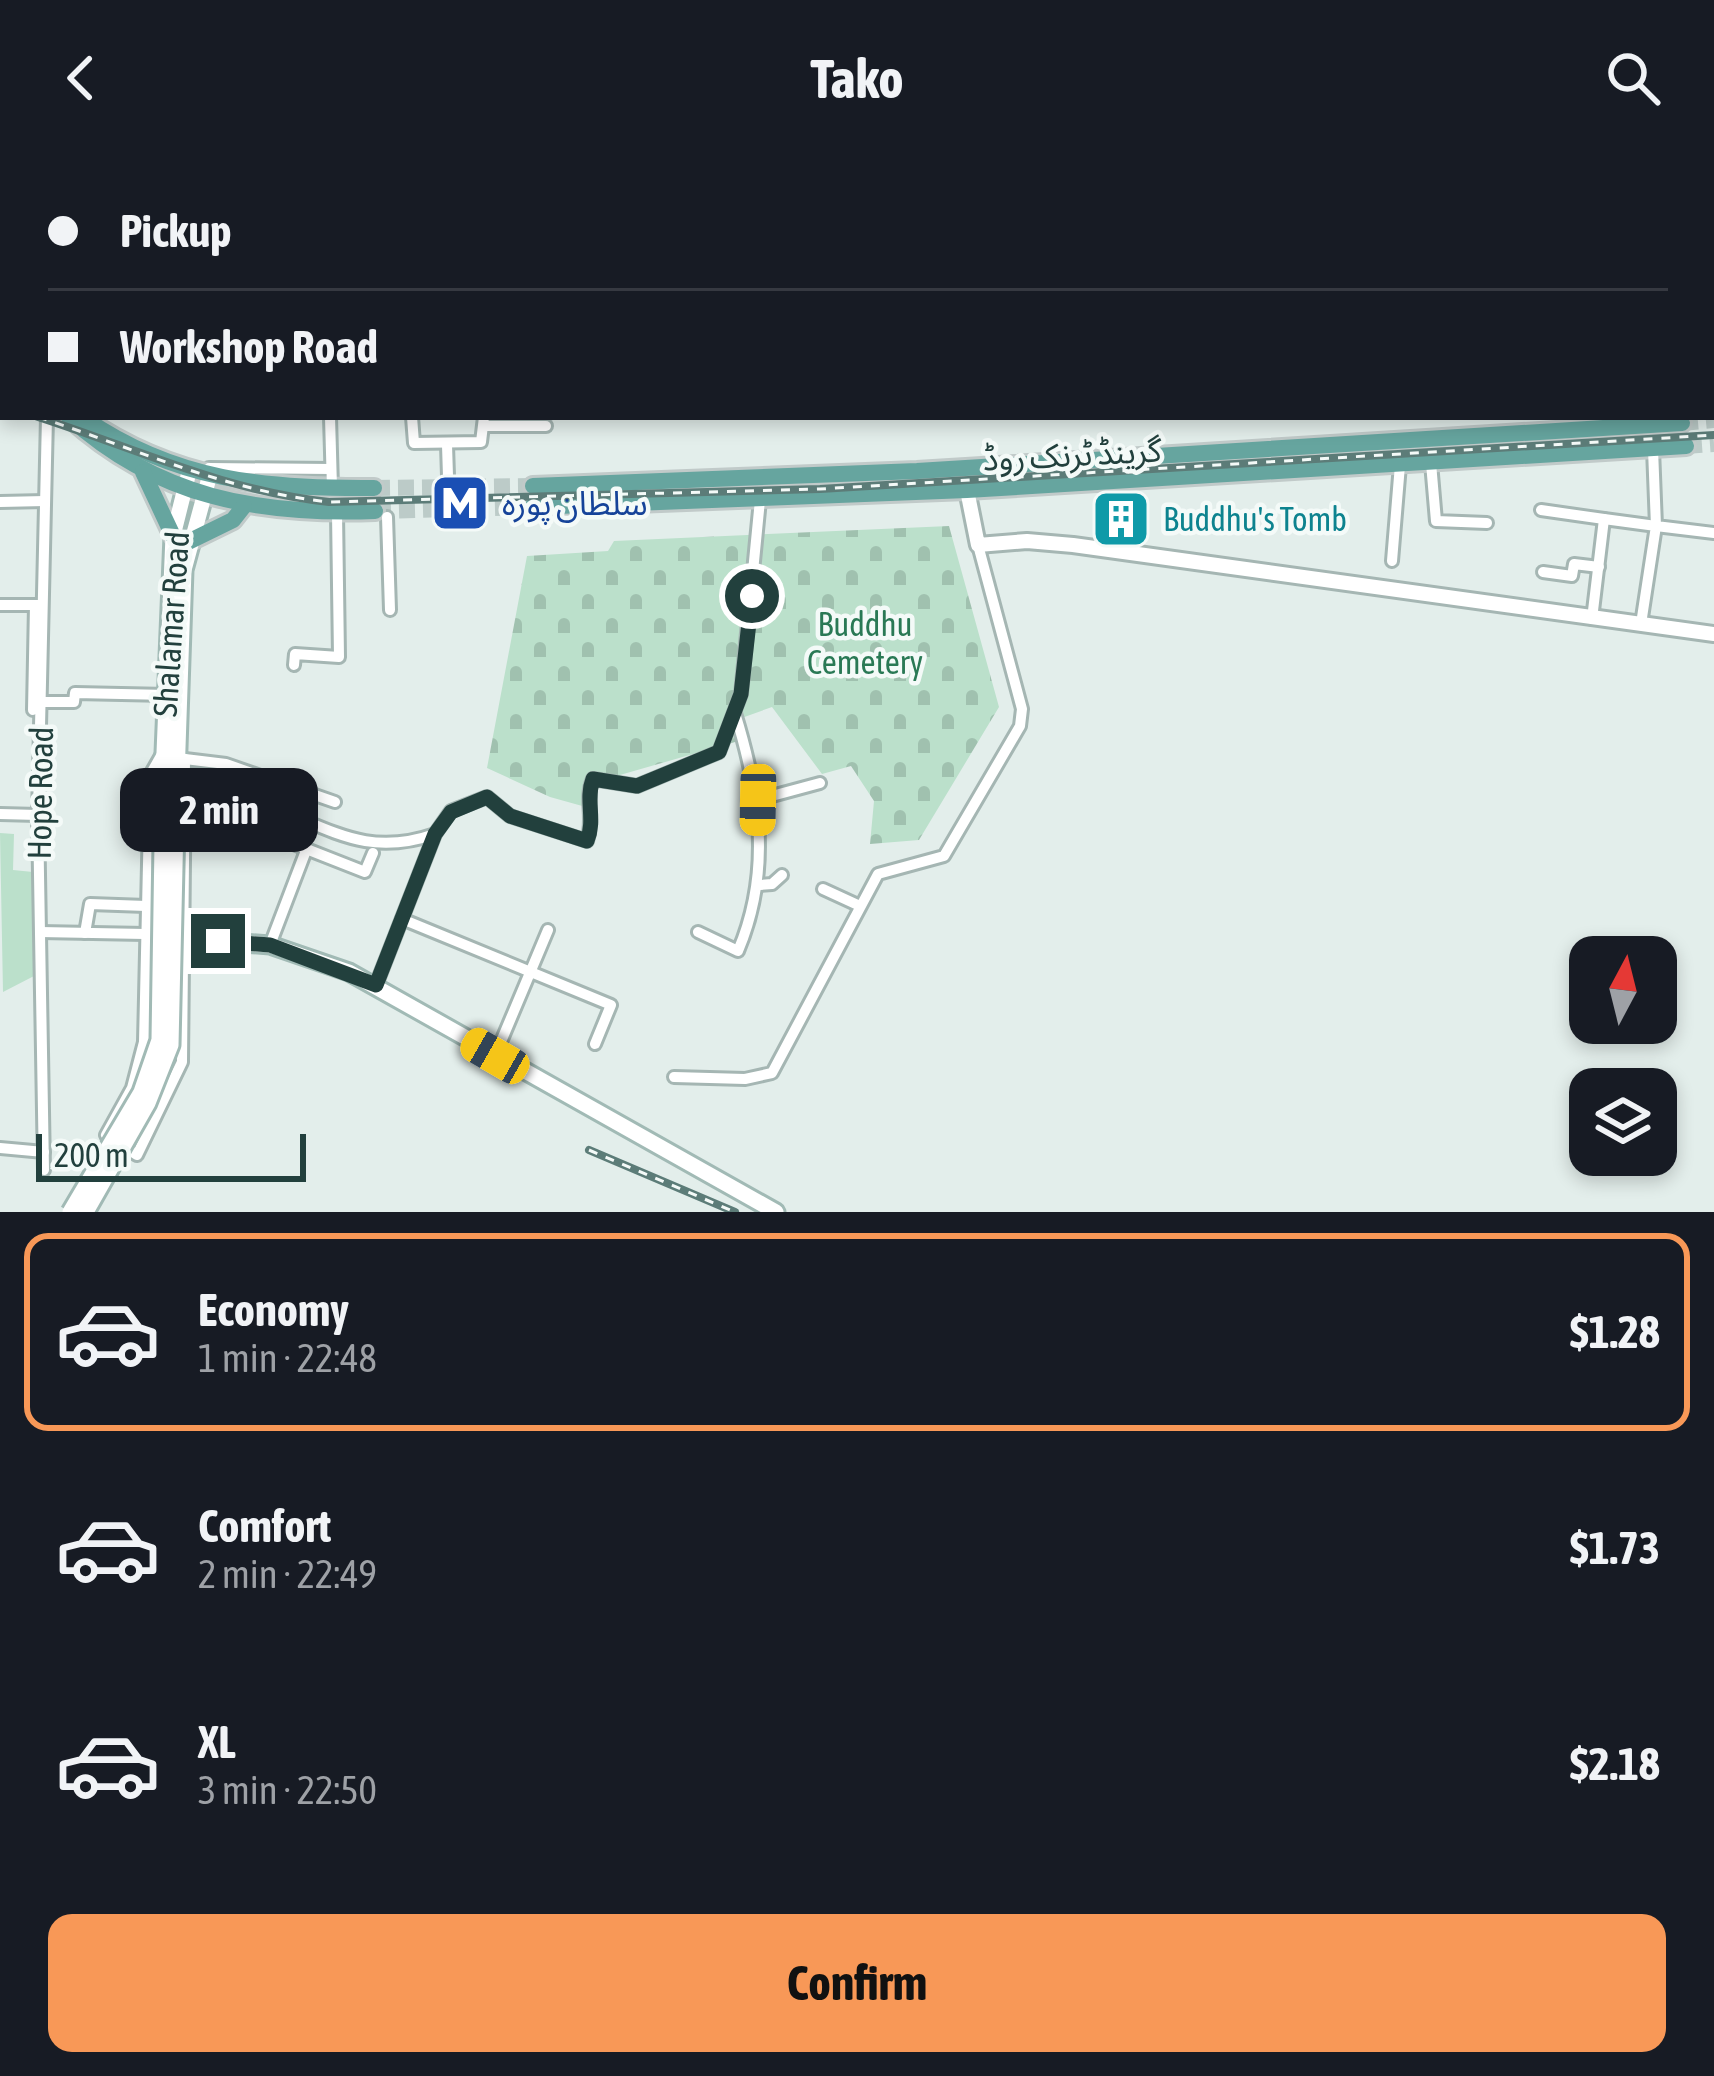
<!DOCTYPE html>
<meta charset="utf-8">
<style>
body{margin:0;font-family:"Asap Condensed","Noto Sans Arabic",sans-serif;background:#20242c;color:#f1f3f6;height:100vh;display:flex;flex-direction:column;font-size:45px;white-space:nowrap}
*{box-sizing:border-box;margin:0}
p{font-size:39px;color:#9ea1a6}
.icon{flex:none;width:66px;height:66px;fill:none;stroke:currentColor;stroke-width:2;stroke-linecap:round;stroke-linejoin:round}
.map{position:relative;height:1056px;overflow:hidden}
.sheet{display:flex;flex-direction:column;background:#171b24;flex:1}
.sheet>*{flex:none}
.guide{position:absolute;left:0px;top:0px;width:1716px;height:264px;box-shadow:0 6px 18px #0003;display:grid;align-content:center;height:264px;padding:0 48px;background:#171b24}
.needle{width:78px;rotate:7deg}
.tools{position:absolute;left:1569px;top:780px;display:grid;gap:24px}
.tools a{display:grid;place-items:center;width:108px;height:108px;border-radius:24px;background:#171b24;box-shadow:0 6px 18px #0003;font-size:60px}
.scale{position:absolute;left:36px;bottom:30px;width:270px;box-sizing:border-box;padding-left:12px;border:6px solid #22403d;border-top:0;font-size:33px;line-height:42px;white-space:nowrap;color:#22403d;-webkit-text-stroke:9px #f4faf8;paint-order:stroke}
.end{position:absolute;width:54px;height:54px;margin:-27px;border:15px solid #22403d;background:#fff;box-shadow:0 0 0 6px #fff}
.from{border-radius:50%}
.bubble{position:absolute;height:84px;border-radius:24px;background:#171b24;box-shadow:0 6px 18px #0003;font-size:39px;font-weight:700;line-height:84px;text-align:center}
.car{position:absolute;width:36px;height:72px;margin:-36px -18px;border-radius:15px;box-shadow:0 0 9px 3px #0007;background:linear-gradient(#f5c518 24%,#345 0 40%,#f5c518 0 76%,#345 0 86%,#f5c518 0)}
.guide b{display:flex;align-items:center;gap:42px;height:114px;font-size:45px}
.guide b+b{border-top:3px solid #363941}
.guide i{width:30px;height:30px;background:#f1f3f6}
ul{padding:21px 0 0;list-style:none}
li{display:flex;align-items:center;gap:36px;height:198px;margin:0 24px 18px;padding:0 24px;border:6px solid transparent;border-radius:24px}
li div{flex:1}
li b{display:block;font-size:45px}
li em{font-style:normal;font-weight:700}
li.current{border-color:#f89857}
li>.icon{width:108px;height:108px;stroke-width:1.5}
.primary-button{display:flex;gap:24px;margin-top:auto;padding:24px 48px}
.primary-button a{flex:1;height:138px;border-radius:24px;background:#f89857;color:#111;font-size:48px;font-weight:700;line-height:138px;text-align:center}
header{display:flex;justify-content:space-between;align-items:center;height:156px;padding:0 48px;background:#171b24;font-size:54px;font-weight:700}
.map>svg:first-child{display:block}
.cemetery{fill:url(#cemetery-stones)}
.pitch{fill:#bbe0cb}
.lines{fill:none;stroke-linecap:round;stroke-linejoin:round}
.primary-tunnel{stroke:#bccbc8;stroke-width:16;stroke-dasharray:16 8;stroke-linecap:butt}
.minor-casing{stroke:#a5b6b3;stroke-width:16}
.tertiary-casing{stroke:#a5b6b3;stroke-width:20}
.secondary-casing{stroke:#a1bab5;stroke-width:21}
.primary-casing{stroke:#c1cac9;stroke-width:22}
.minor{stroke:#fff;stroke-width:10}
.tertiary{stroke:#fff;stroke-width:14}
.secondary{stroke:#fff;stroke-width:15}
.primary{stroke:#66a59f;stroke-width:16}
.rail-casing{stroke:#5c7c78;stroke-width:8}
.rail{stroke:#f4faf8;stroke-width:3;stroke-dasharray:9;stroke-linecap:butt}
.secondary-bridge-casing{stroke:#a1bab5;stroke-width:21;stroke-linecap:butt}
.secondary-bridge{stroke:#fff;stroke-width:15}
.route{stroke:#22403d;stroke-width:15}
.labels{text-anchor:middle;stroke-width:9;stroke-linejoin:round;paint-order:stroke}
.street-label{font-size:33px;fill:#22403d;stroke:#f4faf8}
.transit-label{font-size:33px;fill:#164399;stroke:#f4faf8;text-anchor:start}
.culture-label{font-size:33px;fill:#0d838f;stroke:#f4faf8;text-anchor:start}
.park-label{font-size:33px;fill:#2a7955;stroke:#f4faf8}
</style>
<header><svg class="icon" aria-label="back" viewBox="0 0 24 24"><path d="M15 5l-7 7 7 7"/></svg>Tako<svg class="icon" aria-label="search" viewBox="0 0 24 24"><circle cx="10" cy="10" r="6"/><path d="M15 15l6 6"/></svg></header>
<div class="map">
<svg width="1714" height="1056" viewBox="0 0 1714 1056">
<defs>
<pattern id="cemetery-stones" width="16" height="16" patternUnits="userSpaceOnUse" patternTransform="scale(3)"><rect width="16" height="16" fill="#bbe0cb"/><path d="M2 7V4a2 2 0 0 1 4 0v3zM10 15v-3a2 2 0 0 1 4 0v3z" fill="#a0c1af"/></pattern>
</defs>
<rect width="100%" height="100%" fill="#e3eeeb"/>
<path class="cemetery" d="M 949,370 L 999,551 L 919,684 L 870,688 L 874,645 L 851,610 L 822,618 L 772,551 L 736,564 L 742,584 L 592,627 L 593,653 L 550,641 L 487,612 L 527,400 L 608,395 L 614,385 Z"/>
<path class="pitch" d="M 0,677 L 14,678 L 13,714 L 33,716 L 34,820 L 3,836 Z"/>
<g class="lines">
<g class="primary-tunnel">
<path d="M 1682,267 L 1714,264"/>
<path d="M 1686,290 L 1714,288"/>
<path d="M 374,332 L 533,330"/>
<path d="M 375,355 L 532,351"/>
</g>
<defs>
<g id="minor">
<path d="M 147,0 L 148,3"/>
<path d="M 184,0 L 184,3"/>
<path d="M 223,0 L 223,3"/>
<path d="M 325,0 L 325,3"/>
<path d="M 458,0 L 458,3"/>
<path d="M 1431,0 L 1432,3"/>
<path d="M 0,100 L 3,97"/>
<path d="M 0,158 L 3,155"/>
<path d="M 0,232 L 3,232"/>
<path d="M 330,261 L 332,332"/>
<path d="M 412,261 L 414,287 L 481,286 L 484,261"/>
<path d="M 484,270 L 546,270"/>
<path d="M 447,289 L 448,320"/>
<path d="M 1653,293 L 1656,370 L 1714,377"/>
<path d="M 1431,307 L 1436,365 L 1487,367"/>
<path d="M 209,312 L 331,313"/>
<path d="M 0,346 L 45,345"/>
<path d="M 1541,354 L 1604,363"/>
<path d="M 387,361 L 390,454"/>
<path d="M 1392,405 L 1400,309"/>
<path d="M 1543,416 L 1572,420 L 1574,408 L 1599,411"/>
<path d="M 0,449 L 39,449"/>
<path d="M 1592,463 L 1604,363 L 1656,370 L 1641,468"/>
<path d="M 294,509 L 295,498 L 339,501 L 337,357"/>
<path d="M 41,546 L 74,546 L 75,537 L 168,539"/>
<path d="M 33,554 L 35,449"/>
<path d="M 162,598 L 150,619 L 144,886 L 132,932 L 106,979 L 137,999 L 182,906 L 185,603 L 178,600"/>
<path d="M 185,603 L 226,608 L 335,646"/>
<path d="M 757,644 L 820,627"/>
<path d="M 272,651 C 334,675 369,701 435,678"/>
<path d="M 0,658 L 38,659"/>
<path d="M 258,674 L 365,716 L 373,697"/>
<path d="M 760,729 L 772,728 L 782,719"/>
<path d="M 823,733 L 860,750"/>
<path d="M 402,763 L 611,849 L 595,888"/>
<path d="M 40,776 L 145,778"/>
<path d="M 698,776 L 738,795 C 772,715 760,638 735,557"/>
<path d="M 85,777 L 90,748 L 146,750"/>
<path d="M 270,789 L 307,692"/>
<path d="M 376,829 L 435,678 L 451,655 L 487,641 L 510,660 L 587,685 C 595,663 584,644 593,623 L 637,630 L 719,596 L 741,538 L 760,344"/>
<path d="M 495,900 L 548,774"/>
<path d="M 674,921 L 745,923 L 772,917 L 878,718 L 944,700 L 1020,570 L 1022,553 L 978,389"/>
<path d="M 0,992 L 44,996"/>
<path d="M 44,1014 L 38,659 L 47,261"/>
</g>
<g id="tertiary">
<path d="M 96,3 L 96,0"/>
<path d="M 967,334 L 978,389 L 1027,385 L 1073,389 L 1714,478"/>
</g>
<g id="secondary">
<path d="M 163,621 L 173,380 L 189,316"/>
<path d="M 177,621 L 184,414 L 209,322"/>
<path d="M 187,783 L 270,789 L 349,816 L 776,1056"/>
</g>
<g id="primary">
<path d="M 0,169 L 3,170"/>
<path d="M 0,184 L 3,188"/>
<path d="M 69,261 C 158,342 259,359 375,355"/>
<path d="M 84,262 C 175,325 266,333 374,332"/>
<path d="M 143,316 L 173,380"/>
<path d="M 533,330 L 917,315 L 1682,267"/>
<path d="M 532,351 L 967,334 L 1686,290"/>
<path d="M 188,386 L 233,364 L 244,350"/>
</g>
</defs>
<use href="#minor" class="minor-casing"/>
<use href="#tertiary" class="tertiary-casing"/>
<use href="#secondary" class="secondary-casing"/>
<use href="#primary" class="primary-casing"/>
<use href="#minor" class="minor"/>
<use href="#tertiary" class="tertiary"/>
<use href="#secondary" class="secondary"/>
<use href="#primary" class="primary"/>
<defs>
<g id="rail">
<path d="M 0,243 L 3,244"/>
<path d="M 38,261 C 137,293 225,335 329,346 L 820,333 L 1714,279"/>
<path d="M 589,994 L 735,1056"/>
</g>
</defs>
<use href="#rail" class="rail-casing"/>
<use href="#rail" class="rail"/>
<defs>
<g id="secondary-bridge">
<path d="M 70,1056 L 141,936 L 159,884 L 163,621"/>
<path d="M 86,1056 L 148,947 L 171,889 L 177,621"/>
</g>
</defs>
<use href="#secondary-bridge" class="secondary-bridge-casing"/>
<use href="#secondary-bridge" class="secondary-bridge"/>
</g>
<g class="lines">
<path class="route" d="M 218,785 L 270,789 L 376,829 L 435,678 L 451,656 L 487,641 L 510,660 L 587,685 C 596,663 585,644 593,623 L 637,630 L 719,596 L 741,538 L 752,440"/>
</g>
<defs>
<symbol id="metro-square" viewBox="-11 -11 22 22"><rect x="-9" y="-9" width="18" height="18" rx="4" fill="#1a4fb4" stroke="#f4faf8"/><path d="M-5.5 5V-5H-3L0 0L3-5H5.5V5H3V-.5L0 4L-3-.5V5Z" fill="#fff"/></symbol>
<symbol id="building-square" viewBox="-11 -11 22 22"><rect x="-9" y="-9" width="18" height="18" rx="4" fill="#0f9aa8" stroke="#f4faf8"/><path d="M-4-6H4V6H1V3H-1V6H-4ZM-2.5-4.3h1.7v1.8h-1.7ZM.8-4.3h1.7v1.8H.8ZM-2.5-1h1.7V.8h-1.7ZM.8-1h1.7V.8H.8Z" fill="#fff"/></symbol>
</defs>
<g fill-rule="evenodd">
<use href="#metro-square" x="427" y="314" width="66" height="66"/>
<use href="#building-square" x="1088" y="330" width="66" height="66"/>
</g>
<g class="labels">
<g class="street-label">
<text transform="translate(1072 298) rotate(-3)" y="12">گرینڈ ٹرنک روڈ</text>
<text transform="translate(171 468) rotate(-86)" y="12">Shalamar Road</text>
<text transform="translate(40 637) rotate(-89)" y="12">Hope Road</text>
</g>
<g class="transit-label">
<text x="502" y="359">سلطان پورہ</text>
</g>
<g class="culture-label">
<text x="1163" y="375">Buddhu's Tomb</text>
</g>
<g class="park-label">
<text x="865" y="480">Buddhu<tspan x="865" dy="38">Cemetery</tspan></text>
</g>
</g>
</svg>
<div class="tools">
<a><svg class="needle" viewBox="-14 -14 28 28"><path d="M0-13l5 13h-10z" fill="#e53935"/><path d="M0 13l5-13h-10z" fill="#9ea1a6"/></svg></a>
<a><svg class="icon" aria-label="layers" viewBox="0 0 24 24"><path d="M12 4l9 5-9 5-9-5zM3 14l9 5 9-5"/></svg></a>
</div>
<div class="scale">200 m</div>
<i class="end from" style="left:752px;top:440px"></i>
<i class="end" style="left:218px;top:785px"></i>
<div class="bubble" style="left:120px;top:612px;width:198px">2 min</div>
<i class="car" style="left:758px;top:644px;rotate:181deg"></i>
<i class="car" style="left:495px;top:900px;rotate:300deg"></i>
<div class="guide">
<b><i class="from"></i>Pickup</b>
<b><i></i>Workshop Road</b>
</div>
</div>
<section class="sheet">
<ul>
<li class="current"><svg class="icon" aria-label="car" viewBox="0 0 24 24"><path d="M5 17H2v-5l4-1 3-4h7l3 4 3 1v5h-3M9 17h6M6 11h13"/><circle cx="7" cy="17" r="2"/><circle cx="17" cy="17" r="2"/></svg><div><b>Economy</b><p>1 min · 22:48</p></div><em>$1.28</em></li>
<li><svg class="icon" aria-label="car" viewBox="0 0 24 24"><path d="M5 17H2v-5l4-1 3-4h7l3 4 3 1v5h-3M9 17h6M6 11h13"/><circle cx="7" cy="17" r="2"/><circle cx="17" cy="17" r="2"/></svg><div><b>Comfort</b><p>2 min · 22:49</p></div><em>$1.73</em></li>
<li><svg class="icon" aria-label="car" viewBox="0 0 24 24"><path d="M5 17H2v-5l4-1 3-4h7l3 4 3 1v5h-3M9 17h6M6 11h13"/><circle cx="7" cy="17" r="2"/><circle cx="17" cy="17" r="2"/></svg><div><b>XL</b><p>3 min · 22:50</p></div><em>$2.18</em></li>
</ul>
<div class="primary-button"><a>Confirm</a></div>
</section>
